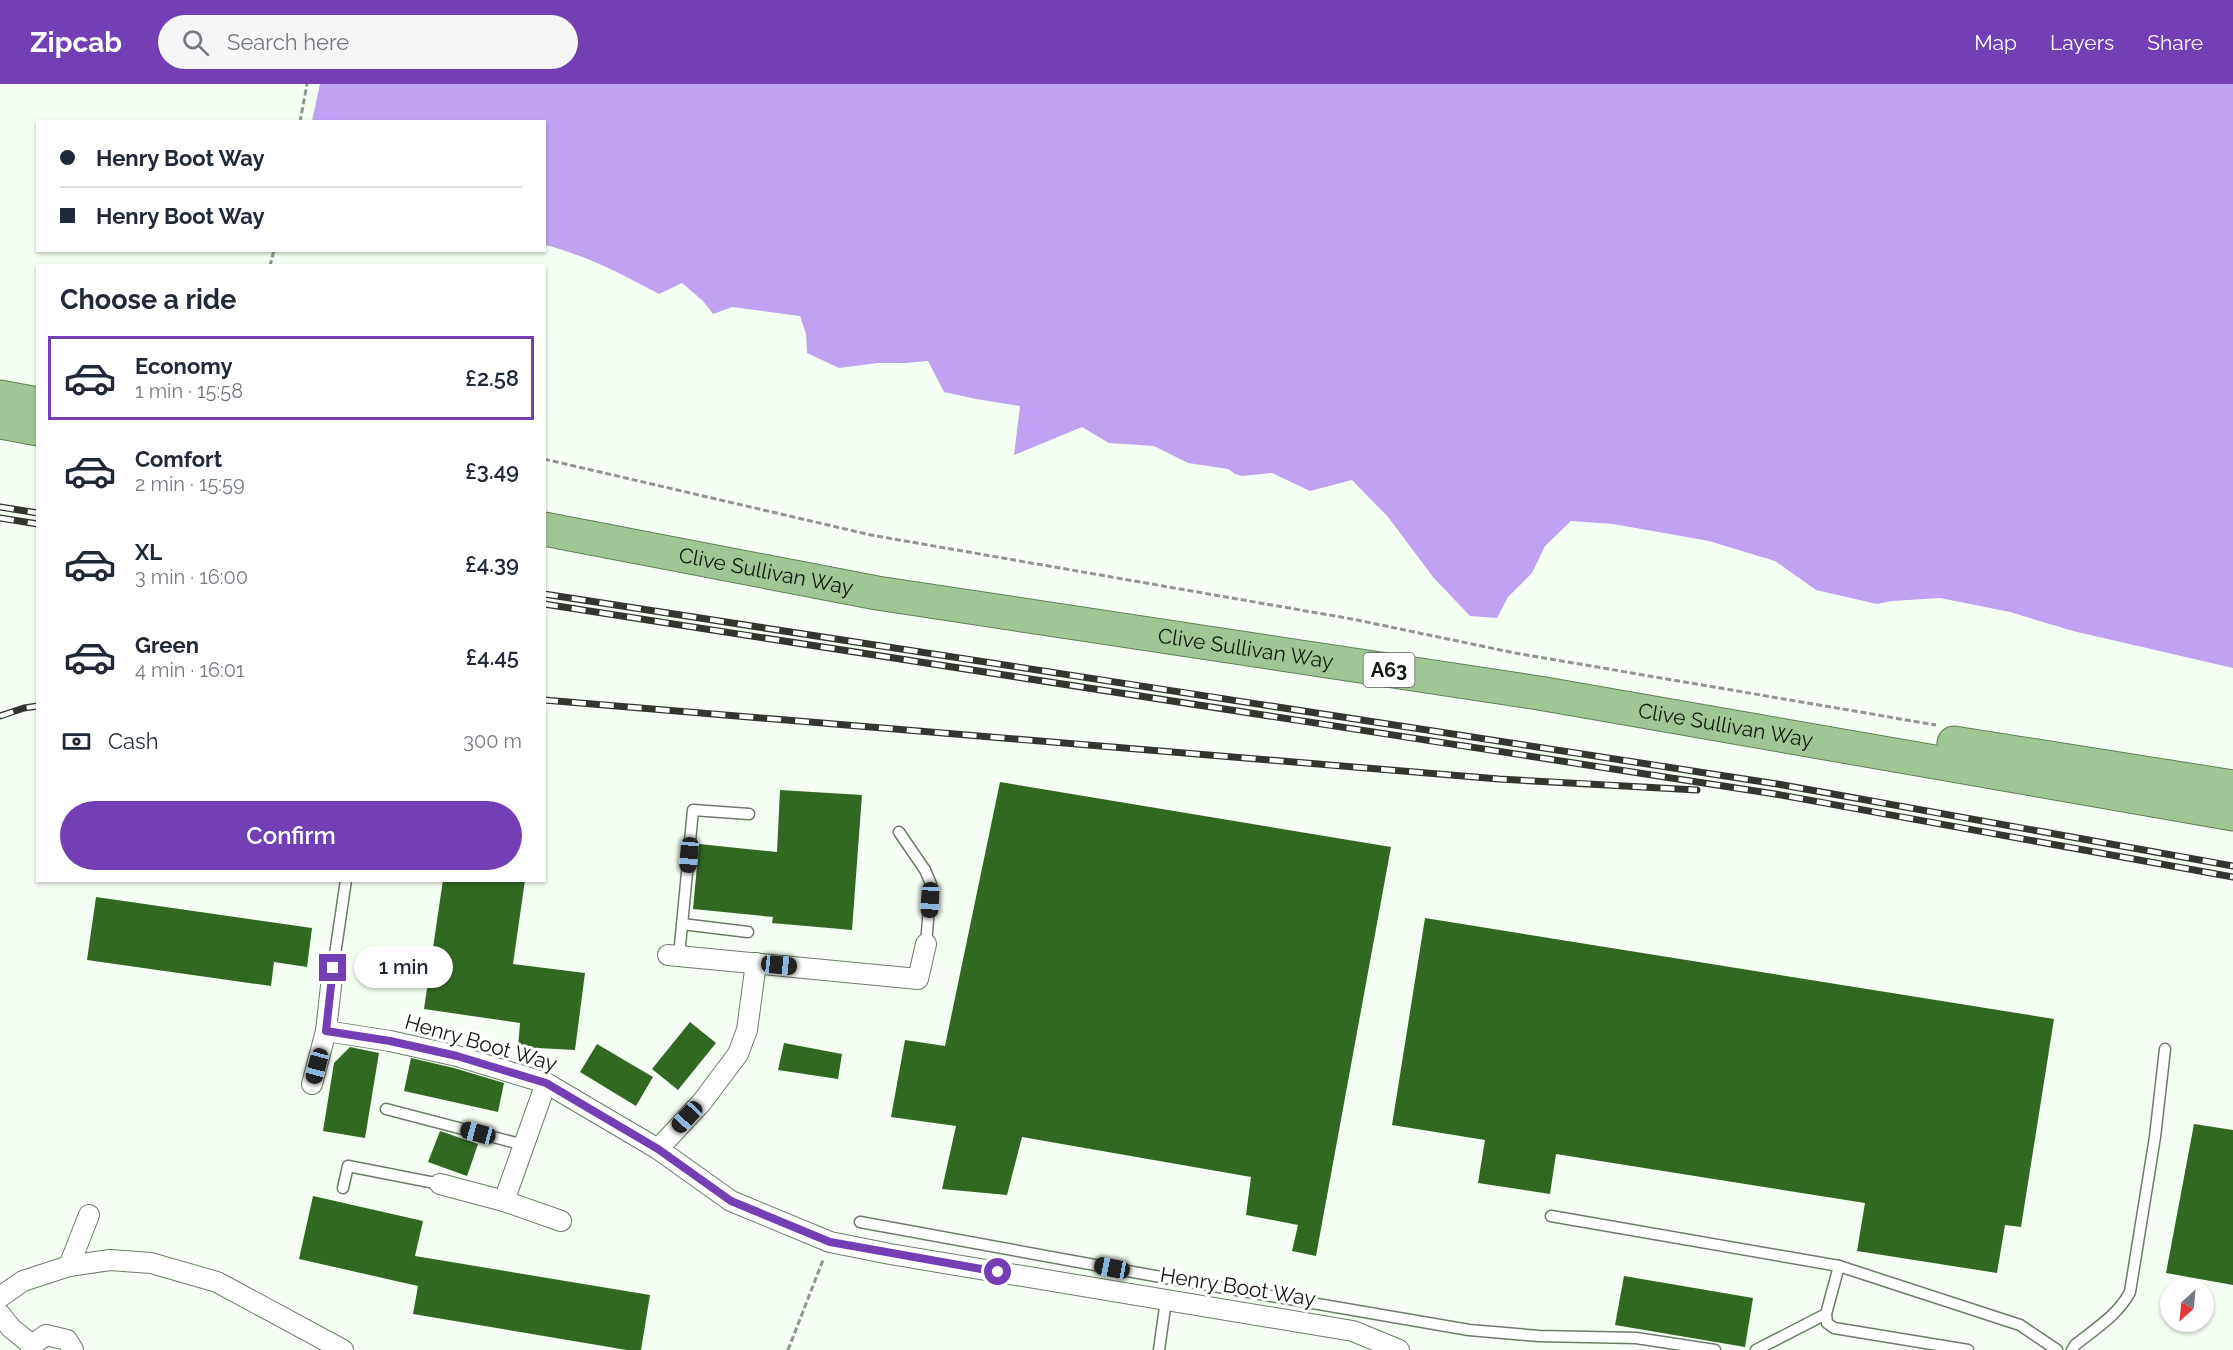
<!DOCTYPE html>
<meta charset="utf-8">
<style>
body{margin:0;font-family:Raleway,sans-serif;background:#f6f6f7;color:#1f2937;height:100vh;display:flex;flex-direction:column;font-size:22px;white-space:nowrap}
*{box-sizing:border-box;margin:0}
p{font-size:20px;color:#747a83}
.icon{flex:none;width:33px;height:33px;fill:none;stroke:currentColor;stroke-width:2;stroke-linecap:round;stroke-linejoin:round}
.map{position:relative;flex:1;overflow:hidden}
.side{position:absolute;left:36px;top:180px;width:510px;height:618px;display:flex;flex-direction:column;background:#fff;border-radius:0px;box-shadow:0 2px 4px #0004}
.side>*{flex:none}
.top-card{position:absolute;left:36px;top:36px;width:510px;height:132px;border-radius:0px;box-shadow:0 2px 4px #0004;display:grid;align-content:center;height:132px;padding:0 24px;background:#fff}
.needle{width:39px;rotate:207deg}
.fabs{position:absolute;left:2160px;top:1194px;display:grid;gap:12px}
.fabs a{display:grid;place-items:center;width:54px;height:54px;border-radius:50%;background:#fff;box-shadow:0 2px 4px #0004;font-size:30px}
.end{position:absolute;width:27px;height:27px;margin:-14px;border:8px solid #743fb5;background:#fff;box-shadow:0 0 0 3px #fff}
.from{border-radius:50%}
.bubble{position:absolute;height:42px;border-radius:21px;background:#fff;box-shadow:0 2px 4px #0004;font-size:20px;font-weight:600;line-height:42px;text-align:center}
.car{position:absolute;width:18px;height:36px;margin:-18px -9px;border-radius:8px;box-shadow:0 0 4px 2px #0007;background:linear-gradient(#222 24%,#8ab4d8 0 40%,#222 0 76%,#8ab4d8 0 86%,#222 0)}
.top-card b{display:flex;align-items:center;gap:21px;height:57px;font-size:22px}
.top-card b+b{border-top:2px solid #e0e1e3}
.top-card i{width:15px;height:15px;background:#1f2937}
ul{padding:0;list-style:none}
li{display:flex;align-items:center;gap:18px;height:84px;margin:0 12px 9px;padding:0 12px;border:3px solid transparent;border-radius:0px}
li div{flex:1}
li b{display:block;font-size:22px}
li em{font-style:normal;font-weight:600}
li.active{border-color:#743fb5}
li>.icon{width:54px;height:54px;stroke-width:1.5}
h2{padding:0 24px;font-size:27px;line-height:72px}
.pay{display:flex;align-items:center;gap:15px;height:66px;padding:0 24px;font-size:22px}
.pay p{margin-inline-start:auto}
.button{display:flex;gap:12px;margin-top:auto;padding:12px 24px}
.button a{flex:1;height:69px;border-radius:36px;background:#743fb5;color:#fff;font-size:24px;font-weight:600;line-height:69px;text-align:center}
header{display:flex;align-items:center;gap:36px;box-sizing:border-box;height:84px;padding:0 30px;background:#743fb5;color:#fff}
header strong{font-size:28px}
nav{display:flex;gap:33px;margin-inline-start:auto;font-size:21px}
.search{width:420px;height:54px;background:#f6f6f7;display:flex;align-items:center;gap:15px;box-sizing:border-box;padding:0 21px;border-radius:33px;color:#747a83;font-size:22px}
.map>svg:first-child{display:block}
.water{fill:#c0a2f3}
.building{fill:#316822}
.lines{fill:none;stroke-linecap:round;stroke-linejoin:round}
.service-casing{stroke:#6a7e66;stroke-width:13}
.minor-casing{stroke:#6a7e66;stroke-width:22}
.trunk-casing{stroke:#5e8155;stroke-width:35}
.path{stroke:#8f978d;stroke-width:3;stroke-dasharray:6 3;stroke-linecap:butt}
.service{stroke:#fff;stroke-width:10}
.minor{stroke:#fff;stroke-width:20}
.trunk{stroke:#9fc794;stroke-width:33}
.rail-casing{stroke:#30382e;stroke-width:7}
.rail{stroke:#fff;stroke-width:4.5;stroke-dasharray:14;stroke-linecap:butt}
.route{stroke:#743fb5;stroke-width:8}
.labels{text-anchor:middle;stroke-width:6;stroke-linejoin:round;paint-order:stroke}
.shield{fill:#fff;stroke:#585e57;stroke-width:1.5}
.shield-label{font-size:20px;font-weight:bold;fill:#11190f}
.street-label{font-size:21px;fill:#11190f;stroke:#fff}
</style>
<header>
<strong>Zipcab</strong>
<div class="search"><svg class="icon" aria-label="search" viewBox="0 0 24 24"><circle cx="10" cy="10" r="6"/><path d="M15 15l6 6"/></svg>Search here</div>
<nav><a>Map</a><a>Layers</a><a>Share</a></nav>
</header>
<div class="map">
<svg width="2233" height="1266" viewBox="0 0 2233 1266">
<rect width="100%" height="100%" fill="#f5fef3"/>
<path class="water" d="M 320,0 L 2233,0 L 2233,584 L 2073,547 L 2010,528 L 1940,514 L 1892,517 L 1877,520 L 1816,506 L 1775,477 L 1709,457 L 1613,440 L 1571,437 L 1545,462 L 1532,489 L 1508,513 L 1497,534 L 1470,532 L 1433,493 L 1388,433 L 1352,396 L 1310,407 L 1272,389 L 1242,392 L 1235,390 L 1228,385 L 1188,379 L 1154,362 L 1109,359 L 1082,343 L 1014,371 L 1020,322 L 976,315 L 944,308 L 928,277 L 905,279 L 878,279 L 839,284 L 807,269 L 806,250 L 800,232 L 732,223 L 713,230 L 703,217 L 682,199 L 659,210 C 622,190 585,171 545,161 L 544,38 L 312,37 Z"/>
<g class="building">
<path d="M 1000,698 L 1391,763 L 1316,1172 L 1292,1167 L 1298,1141 L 1246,1131 L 1251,1093 L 1022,1053 L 1007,1111 L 942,1105 L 956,1042 L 891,1033 L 905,956 L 945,962 Z"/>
<path d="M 780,706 L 862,711 L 852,846 L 772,839 L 773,833 L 693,825 L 699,760 L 777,768 Z"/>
<path d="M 443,796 L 525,796 L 513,880 L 585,889 L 575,966 L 518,963 L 520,939 L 424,925 Z"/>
<path d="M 96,813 L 312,844 L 307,883 L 274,878 L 271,902 L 87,876 Z"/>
<path d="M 1425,834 L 2054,935 L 2021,1143 L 2005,1141 L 1997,1189 L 1857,1167 L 1865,1119 L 1556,1070 L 1550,1110 L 1478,1099 L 1485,1056 L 1392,1041 Z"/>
<path d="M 690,938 L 716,959 L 678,1006 L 652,985 Z"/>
<path d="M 784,959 L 842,970 L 838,995 L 778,986 Z"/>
<path d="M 597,960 L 653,993 L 636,1022 L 580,988 Z"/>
<path d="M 350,963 L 379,969 L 365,1054 L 323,1047 L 334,979 Z"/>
<path d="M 411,974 L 454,984 L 504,999 L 498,1028 L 404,1007 Z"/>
<path d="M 2194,1040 L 2233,1046 L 2233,1201 L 2166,1189 Z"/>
<path d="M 440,1047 L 478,1060 L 467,1092 L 428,1078 Z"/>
<path d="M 313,1112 L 423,1137 L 415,1172 L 650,1211 L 641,1266 L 627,1266 L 413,1230 L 418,1202 L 299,1175 Z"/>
<path d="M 1624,1192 L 1753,1214 L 1745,1263 L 1615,1241 Z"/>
</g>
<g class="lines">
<defs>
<g id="service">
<path d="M 899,748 L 925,786 L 931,800 L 926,860"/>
<path d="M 682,840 L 748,848"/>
<path d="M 679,872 L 693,726 L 749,730"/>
<path d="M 333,884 L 346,796"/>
<path d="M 386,1025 L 524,1061"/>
<path d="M 343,1104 L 348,1082 L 440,1100"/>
<path d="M 1551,1132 L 1839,1182 L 2020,1241 L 2057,1266"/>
<path d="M 860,1138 L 1155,1192 L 1469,1246 L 1539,1252 L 1636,1254 L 1715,1266"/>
<path d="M 1839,1182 L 1826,1230 L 1827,1239 L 1834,1244 L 1968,1266"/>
<path d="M 1159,1266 L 1166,1216"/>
<path d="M 1756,1266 L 1826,1230"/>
<path d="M 2072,1266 L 2075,1261 C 2095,1245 2118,1231 2130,1208 L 2155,1053 L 2165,965"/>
</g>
<g id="minor">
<path d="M 668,871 L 918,895 L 926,860"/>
<path d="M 326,947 L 390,957 L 457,972 L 546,999 L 658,1065 L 731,1117 L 830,1158 L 890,1170 L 1353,1247 L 1399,1266"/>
<path d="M 312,1000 L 326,947 L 333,884"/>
<path d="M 658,1065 L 702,1018 L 738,970 L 747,946 L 756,879"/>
<path d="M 440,1100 L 504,1117 L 561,1137"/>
<path d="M 504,1117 L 546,999"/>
<path d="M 69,1182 L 89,1131"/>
<path d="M 0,1213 L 23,1197 L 69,1182 L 110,1176 L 151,1179 L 217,1198 L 343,1266"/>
<path d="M 0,1230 L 11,1244 L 32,1261"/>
<path d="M 31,1266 L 32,1261 L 46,1251 L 67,1256 L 73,1266"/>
</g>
<g id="trunk">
<path d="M 0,313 L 38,320"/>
<path d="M 0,338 L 38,345"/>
<path id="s1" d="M 544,445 L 877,509 L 1539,609 L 2233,730"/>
<path d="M 1954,659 L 2233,703"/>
</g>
</defs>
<use href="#service" class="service-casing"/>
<use href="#minor" class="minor-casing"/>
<use href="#trunk" class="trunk-casing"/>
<g class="path">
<path d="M 300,38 L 307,0"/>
<path d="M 270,182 L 274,166"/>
<path d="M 544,375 L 871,451 L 1352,535 L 1515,569 L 1936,641"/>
<path d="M 788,1266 L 823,1176"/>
</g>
<use href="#service" class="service"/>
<use href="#minor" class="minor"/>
<use href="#trunk" class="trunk"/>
<defs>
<g id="rail">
<path d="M 0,423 L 38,429"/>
<path d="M 0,434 L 38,440"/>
<path d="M 544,510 L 1777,700 L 2233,782"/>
<path d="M 544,520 L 1775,710 L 2233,793"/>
<path d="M 544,616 L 1499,695 L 1697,706"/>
<path d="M 0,632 L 24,624 L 38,622"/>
</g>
</defs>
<use href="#rail" class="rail-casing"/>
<use href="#rail" class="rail"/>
</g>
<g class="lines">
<path class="route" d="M 333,884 L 326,947 L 390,957 L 457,972 L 546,999 L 658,1065 L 731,1117 L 830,1158 L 998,1188"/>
</g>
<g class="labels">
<rect class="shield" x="1363.5" y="569" width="51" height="34" rx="4.5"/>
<g class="shield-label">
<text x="1389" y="593">A63</text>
</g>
<g class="street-label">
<text dy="7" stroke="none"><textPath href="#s1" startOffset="226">Clive Sullivan Way</textPath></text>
<text dy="7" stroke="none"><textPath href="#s1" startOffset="712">Clive Sullivan Way</textPath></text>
<text dy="7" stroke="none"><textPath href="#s1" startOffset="1198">Clive Sullivan Way</textPath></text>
<text transform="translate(481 959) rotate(16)" y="7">Henry Boot Way</text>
<text transform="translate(1238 1203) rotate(9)" y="7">Henry Boot Way</text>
</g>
</g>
</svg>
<div class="fabs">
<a><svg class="needle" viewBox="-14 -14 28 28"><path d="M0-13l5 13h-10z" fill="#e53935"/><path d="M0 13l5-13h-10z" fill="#747a83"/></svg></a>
</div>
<i class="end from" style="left:998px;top:1188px"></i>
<i class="end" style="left:333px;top:884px"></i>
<div class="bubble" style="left:354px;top:862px;width:99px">1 min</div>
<i class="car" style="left:689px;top:771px;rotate:185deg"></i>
<i class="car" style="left:930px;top:816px;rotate:183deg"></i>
<i class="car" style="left:779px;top:881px;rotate:96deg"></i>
<i class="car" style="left:317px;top:982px;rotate:195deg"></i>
<i class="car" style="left:687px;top:1033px;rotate:223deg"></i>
<i class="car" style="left:478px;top:1049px;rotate:285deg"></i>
<i class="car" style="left:1112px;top:1184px;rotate:281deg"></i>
<div class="top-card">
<b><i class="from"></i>Henry Boot Way</b>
<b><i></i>Henry Boot Way</b>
</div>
<section class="side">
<h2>Choose a ride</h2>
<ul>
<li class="active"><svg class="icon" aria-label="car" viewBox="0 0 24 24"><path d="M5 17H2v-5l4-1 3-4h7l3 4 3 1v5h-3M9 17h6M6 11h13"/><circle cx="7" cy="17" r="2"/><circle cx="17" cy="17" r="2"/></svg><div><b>Economy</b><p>1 min · 15:58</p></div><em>£2.58</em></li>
<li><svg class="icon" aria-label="car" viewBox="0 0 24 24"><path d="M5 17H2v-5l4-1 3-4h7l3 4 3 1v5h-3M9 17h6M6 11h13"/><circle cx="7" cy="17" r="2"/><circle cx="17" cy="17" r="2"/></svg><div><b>Comfort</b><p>2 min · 15:59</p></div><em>£3.49</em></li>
<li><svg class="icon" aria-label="car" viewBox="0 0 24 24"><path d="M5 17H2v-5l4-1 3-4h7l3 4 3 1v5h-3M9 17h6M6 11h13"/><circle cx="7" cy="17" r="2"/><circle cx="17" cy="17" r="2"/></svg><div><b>XL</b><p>3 min · 16:00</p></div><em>£4.39</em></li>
<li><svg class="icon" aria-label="car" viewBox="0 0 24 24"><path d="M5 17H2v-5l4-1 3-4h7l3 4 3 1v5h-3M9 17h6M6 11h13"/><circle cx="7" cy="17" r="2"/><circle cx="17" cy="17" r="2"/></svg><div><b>Green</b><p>4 min · 16:01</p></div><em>£4.45</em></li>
</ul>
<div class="pay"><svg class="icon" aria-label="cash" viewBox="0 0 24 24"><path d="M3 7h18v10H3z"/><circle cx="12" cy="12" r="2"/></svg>Cash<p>300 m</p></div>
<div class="button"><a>Confirm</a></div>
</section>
</div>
